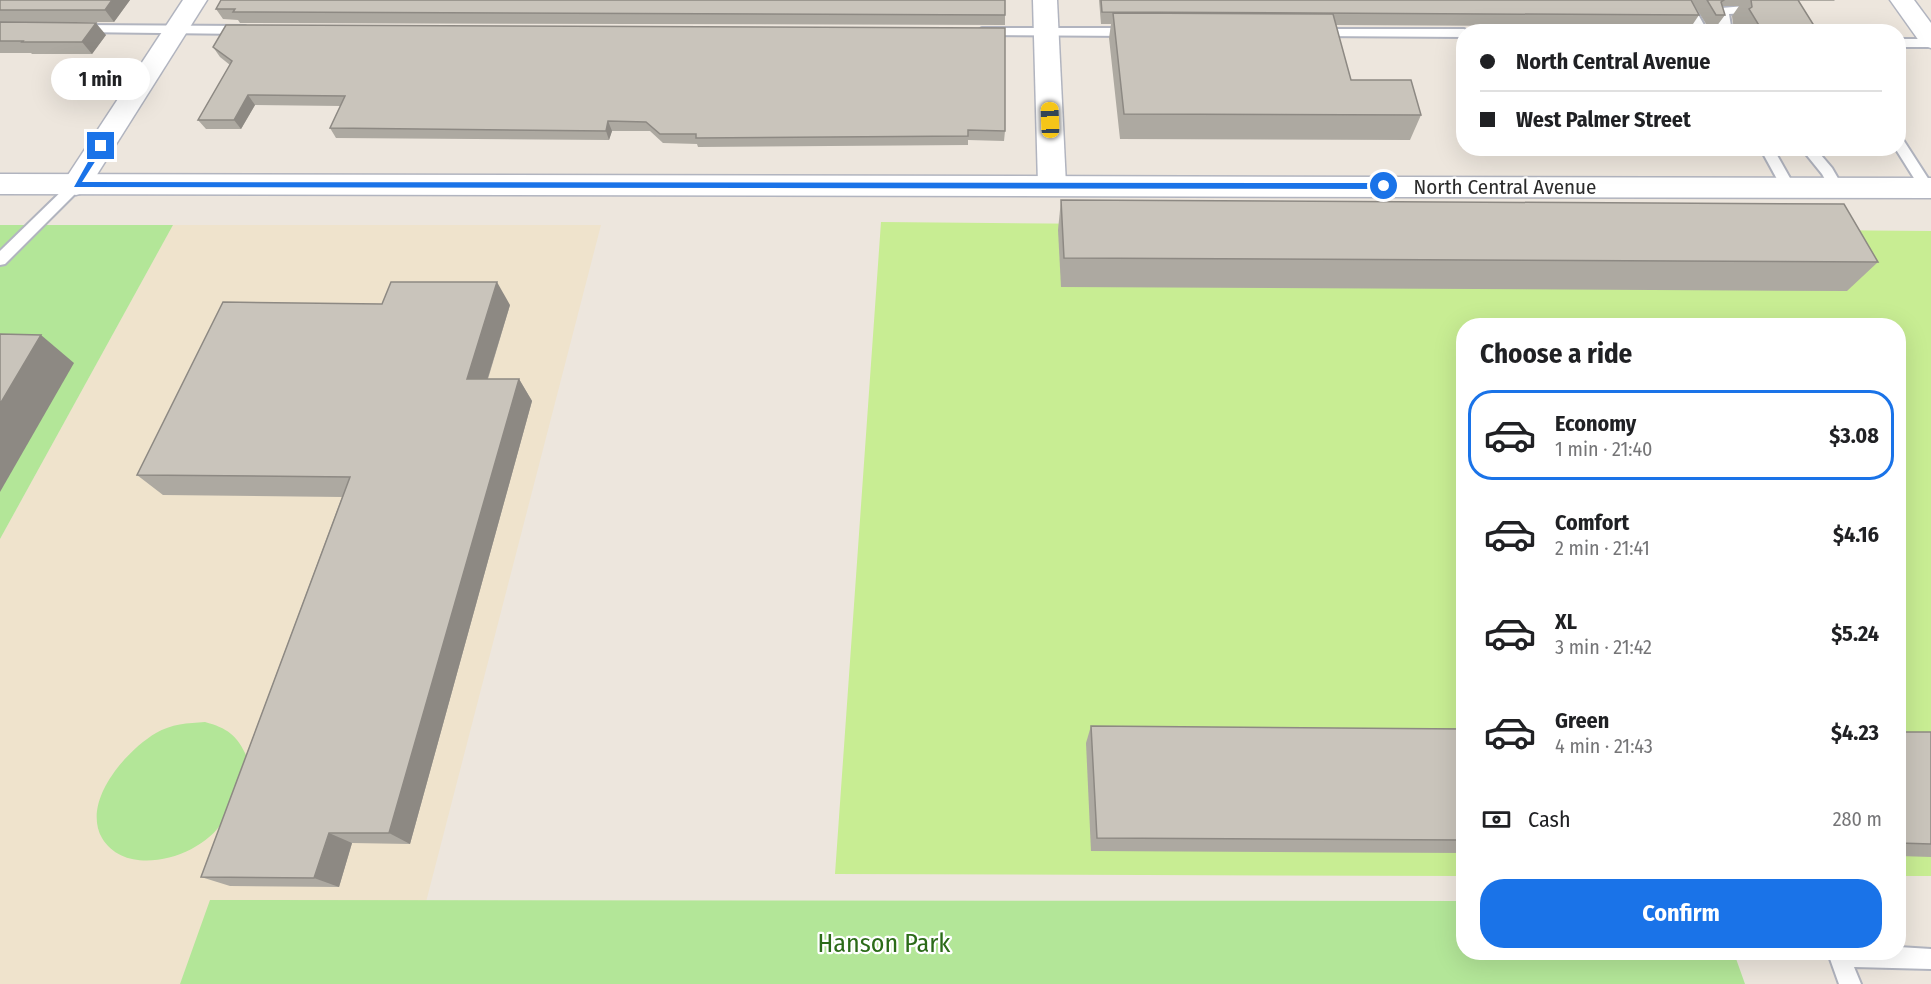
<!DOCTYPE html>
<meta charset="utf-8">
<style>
body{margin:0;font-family:"Fira Sans Condensed",sans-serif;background:#f2f2f2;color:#202124;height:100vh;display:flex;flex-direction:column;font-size:22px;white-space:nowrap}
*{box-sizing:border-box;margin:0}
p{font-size:20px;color:#757577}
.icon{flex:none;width:33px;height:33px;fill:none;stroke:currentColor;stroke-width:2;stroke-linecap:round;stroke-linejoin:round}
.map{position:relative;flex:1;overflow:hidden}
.side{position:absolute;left:1456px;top:318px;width:450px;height:642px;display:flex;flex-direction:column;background:#fff;border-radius:24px;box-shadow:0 6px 24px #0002}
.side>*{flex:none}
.banner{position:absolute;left:1456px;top:24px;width:450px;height:132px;border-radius:24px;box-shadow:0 6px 24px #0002;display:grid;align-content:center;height:132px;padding:0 24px;background:#fff}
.end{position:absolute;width:27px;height:27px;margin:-14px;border:8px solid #1a73e8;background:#fff;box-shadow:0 0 0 3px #fff}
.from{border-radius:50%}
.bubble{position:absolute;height:42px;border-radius:21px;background:#fff;box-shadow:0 6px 24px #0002;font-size:20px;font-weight:700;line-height:42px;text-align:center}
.car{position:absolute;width:18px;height:36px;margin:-18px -9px;border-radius:8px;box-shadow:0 0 4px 2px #0007;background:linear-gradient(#f5c518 24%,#345 0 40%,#f5c518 0 76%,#345 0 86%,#f5c518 0)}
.banner b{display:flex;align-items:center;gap:21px;height:57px;font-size:22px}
.banner b+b{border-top:2px solid #e0e0e0}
.banner i{width:15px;height:15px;background:#202124}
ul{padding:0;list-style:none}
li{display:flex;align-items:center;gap:18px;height:90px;margin:0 12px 9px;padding:0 12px;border:3px solid transparent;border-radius:24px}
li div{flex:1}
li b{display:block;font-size:22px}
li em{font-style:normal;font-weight:700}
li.current{border-color:#1a73e8}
li>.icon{width:54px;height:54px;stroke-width:1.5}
h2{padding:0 24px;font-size:27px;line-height:72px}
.pay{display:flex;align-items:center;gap:15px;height:66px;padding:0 24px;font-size:22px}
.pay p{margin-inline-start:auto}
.button{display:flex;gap:12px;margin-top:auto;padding:12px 24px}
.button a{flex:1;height:69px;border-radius:24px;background:#1a73e8;color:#fff;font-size:24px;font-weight:700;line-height:69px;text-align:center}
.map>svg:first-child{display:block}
.education{fill:#efe3cc}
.green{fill:#b3e698}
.pitch{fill:#c8ed93}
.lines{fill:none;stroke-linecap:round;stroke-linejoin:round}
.lane-casing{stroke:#b1b4bf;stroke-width:4}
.street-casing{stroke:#b1b4bf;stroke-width:3}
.secondary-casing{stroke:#b1b4bf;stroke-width:3}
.lane{fill:#fff;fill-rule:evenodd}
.street{fill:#fff;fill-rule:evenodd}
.secondary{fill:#fff;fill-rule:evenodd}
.wall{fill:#ada9a1}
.shaded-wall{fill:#8d8983}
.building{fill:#c9c4bb;stroke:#8d8983;stroke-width:1.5}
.route{fill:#1a73e8}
.labels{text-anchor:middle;stroke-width:4.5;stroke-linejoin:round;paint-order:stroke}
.street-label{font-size:21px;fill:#2b2b2b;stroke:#fff}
.near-park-label{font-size:26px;fill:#2b6b18;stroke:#fff}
</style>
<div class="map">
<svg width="1931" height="984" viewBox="0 0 1931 984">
<rect width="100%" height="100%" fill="#ede6dd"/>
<path class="education" d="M 173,225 L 601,225 L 426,902 L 211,900 L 180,984 L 0,984 L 0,539 Z"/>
<g class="green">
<path d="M 0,225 L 173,225 L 0,539 Z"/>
<path d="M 205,722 C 227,728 237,735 247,757 C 239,777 234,802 223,821 C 202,857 127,880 102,838 C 81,801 127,750 156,733 C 171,724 188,723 205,722 Z"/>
<path d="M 210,900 L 1464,901 L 1464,952 L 1734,953 L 1745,984 L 180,984 Z"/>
</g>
<path class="pitch" d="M 881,222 L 1931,231 L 1931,876 L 1899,876 L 1899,326 L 1464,326 L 1464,876 L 835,874 Z"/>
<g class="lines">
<defs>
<g id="lane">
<path d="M 1678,0 L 1690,0 L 1708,32 L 1696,32 Z"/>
<path d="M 1758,5 L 1762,6 L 1762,12 L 1729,14 L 1732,32 L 1720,32 L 1715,16 L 1721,8 Z"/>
<path d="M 79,25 L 245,26 L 251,30 L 245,34 L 75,32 L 75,26 Z"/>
<path d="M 982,28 L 1133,28 L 1139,32 L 1133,36 L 978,35 L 976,32 Z"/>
<path d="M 1318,29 L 1464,29 L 1469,32 L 1464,32 L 1464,37 L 1314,36 L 1312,33 Z"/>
<rect x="1899" y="39" width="32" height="8"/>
<path d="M 1899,139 L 1904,141 L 1931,183 L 1931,192 L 1922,191 L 1895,148 L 1899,148 Z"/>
<path d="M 1760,148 L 1773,148 L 1795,187 L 1793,190 L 1783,190 Z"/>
<path d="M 1801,148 L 1815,148 L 1832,168 L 1843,187 L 1841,190 L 1831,190 L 1822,174 Z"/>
<path d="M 76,180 L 83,185 L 81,188 L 5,264 L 0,265 L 0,251 L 71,182 Z"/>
<path d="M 1899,947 L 1931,949 L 1931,969 L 1854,967 L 1861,984 L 1839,984 L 1829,956 L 1830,952 L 1899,952 Z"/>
</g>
<g id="street">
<path d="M 183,0 L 207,0 L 86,192 L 76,195 L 66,192 L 62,185 L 66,178 Z"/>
<path d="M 1033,0 L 1057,0 L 1066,185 L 1062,192 L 1052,195 L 1042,192 L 1038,185 Z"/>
</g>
<g id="secondary">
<path d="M 1890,0 L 1914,0 L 1931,23 L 1931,48 L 1922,45 Z"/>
<path d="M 0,174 L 1931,178 L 1931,198 L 0,194 Z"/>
</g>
</defs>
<use href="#lane" class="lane-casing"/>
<use href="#street" class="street-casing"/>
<use href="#secondary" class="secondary-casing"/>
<use href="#lane" class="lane"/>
<use href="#street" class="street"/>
<use href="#secondary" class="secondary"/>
</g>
<g class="wall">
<path d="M 0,0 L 130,0 L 114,22 L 27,22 L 106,35 L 92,54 L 32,54 L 31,53 L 0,53 Z"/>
<path d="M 1005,0 L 1005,25 L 240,23 L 238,20 L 223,19 L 216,9 Z"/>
<path d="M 1099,0 L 1691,0 L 1699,15 L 1691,27 L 1336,25 L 1351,80 L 1421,115 L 1410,140 L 1120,139 L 1109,38 L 1111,24 L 1101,24 Z"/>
<path d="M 1691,0 L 1835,0 L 1834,1 L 1798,1 L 1818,32 L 1733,32 L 1734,30 L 1732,16 L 1739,6 L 1722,6 L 1725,15 L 1716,27 L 1708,27 Z"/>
<path d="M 213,47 L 1005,131 L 1004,141 L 968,140 L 968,145 L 698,147 L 697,144 L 663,143 L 650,131 L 612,131 L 609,140 L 336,138 L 330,128 L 341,106 L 255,105 L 241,129 L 206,129 L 198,120 L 230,65 L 220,57 Z"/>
<path d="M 1061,200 L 1878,262 L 1847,291 L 1061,287 L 1058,230 Z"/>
<path d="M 510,305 L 488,379 L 519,379 L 532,401 L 410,844 L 352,843 L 339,887 L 230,886 L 201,877 L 342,497 L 163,495 L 137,475 Z"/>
<path d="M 1091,726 L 1464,729 L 1464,853 L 1091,851 L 1086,743 Z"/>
<path d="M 1899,732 L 1931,732 L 1931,857 L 1899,856 Z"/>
</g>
<g class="shaded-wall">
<path d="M 112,0 L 130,0 L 114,22 L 105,10 Z"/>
<path d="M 96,23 L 106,35 L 92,54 L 82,42 Z"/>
<path d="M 248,95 L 255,105 L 241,129 L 234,120 Z"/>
<path d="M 608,121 L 612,131 L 609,140 L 606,131 Z"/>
<path d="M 497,282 L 510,305 L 481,400 L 467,379 Z"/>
<path d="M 41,335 L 74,363 L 0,492 L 0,404 Z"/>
<path d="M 519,379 L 532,401 L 410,844 L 389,833 Z"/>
<path d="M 329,833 L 352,843 L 339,887 L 314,878 Z"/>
</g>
<g class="building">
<path d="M 0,0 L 112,0 L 105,10 L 0,10 Z"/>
<path d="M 221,0 L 1005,0 L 1005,15 L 233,12 L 235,9 L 216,9 Z"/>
<path d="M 1101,0 L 1691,0 L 1699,15 L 1102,12 Z"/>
<path d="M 1707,0 L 1724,0 L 1721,2 L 1725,15 L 1716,15 Z"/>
<path d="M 1751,0 L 1798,0 L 1818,32 L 1763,32 L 1749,9 L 1752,7 Z"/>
<path d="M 1113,13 L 1333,14 L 1351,80 L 1411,80 L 1421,115 L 1124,114 Z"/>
<path d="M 0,22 L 96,23 L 82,42 L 22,42 L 23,41 L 0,41 Z"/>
<path d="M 226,25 L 1005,28 L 1005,131 L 968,130 L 968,136 L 696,138 L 696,134 L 660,134 L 646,122 L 608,121 L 606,131 L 330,128 L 345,96 L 248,95 L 234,120 L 198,120 L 232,61 L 213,47 Z"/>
<path d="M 1061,200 L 1844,204 L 1878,262 L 1064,258 Z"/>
<path d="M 391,282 L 497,282 L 467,379 L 519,379 L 389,833 L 329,833 L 314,878 L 201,877 L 350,477 L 137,475 L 223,302 L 382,304 Z"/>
<path d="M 0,334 L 41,335 L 0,404 Z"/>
<path d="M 1091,726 L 1464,729 L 1464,840 L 1097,838 Z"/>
<path d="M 1899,732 L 1931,732 L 1931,844 L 1899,843 Z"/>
</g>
<path class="route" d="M 98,144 L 105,146 L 82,182 L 1384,183 L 1388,186 L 1384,189 L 74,187 Z"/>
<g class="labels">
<g class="street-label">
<text x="1505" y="194">North Central Avenue</text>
</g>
<g class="near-park-label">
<text x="884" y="952">Hanson Park</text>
</g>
</g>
</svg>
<i class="end from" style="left:1384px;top:186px"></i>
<i class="end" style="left:101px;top:146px"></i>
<div class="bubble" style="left:51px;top:58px;width:99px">1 min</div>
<i class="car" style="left:1050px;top:120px;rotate:358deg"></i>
<div class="banner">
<b><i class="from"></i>North Central Avenue</b>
<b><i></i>West Palmer Street</b>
</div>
<section class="side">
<h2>Choose a ride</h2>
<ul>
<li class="current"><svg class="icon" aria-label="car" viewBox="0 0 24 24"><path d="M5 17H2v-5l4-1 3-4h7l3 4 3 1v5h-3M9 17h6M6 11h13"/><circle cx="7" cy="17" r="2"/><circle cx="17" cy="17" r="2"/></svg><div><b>Economy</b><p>1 min · 21:40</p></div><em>$3.08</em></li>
<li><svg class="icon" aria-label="car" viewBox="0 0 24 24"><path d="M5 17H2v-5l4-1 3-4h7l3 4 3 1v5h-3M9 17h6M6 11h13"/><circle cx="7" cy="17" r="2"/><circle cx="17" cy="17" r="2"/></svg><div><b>Comfort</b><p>2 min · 21:41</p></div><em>$4.16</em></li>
<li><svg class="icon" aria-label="car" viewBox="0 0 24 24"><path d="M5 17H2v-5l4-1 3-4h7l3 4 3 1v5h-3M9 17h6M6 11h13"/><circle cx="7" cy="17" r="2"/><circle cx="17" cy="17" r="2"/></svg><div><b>XL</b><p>3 min · 21:42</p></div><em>$5.24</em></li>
<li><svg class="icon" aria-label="car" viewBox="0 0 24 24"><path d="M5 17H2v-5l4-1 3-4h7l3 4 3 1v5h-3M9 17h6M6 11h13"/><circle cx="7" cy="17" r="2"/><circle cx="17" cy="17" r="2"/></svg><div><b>Green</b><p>4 min · 21:43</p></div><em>$4.23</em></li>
</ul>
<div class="pay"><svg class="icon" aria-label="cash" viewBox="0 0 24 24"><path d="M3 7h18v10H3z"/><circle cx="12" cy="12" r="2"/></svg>Cash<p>280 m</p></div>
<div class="button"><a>Confirm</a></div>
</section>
</div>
